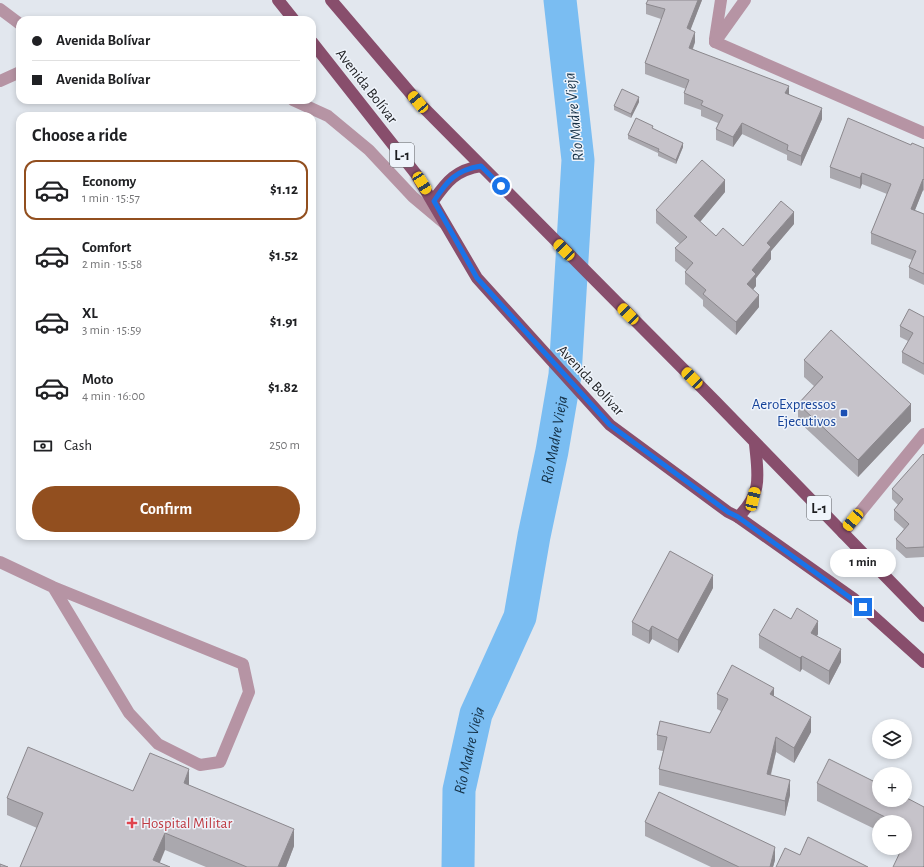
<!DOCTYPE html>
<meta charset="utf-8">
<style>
body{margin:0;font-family:"Alegreya Sans",sans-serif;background:#f6f6f6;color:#202124;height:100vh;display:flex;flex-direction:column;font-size:15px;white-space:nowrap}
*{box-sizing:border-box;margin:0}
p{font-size:13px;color:#757577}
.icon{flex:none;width:22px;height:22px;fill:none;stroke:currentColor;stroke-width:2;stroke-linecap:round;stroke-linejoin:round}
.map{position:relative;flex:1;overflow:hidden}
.side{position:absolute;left:16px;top:112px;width:300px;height:428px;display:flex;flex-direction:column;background:#fff;border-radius:12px;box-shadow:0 2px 6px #0003}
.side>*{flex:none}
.hud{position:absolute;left:16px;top:16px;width:300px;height:88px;border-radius:12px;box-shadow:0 2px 6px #0003;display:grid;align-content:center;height:88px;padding:0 16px;background:#fff}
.fabs{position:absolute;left:872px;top:719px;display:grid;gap:8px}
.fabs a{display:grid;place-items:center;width:40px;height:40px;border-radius:50%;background:#fff;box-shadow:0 2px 6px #0003;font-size:20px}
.end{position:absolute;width:18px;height:18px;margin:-9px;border:5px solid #1a73e8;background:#fff;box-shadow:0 0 0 2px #fff}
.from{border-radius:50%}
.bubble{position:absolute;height:28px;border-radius:14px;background:#fff;box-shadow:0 2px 6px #0003;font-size:13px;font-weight:700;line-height:28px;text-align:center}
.car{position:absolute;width:12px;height:24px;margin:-12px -6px;border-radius:5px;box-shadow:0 0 3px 1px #0007;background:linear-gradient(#f5c518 24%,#345 0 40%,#f5c518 0 76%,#345 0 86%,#f5c518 0)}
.hud b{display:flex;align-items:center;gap:14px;height:38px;font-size:15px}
.hud b+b{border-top:1px solid #e0e0e0}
.hud i{width:10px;height:10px;background:#202124}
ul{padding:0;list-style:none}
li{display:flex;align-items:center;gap:12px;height:60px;margin:0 8px 6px;padding:0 8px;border:2px solid transparent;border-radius:12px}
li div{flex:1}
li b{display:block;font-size:15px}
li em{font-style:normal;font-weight:700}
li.active{border-color:#924f1f}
li>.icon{width:36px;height:36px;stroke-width:1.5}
h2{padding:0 16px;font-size:18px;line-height:48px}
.pay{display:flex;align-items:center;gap:10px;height:44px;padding:0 16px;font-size:15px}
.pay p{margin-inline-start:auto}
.primary-button{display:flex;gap:8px;margin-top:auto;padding:8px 16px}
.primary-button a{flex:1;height:46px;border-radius:24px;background:#924f1f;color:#fff;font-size:16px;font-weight:700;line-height:46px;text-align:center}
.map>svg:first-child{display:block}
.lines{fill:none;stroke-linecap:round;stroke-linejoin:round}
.river{stroke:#7abdf2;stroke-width:33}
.street{stroke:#b694a4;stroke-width:12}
.primary{stroke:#884e6c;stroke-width:12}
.wall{fill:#aaa8ae}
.shaded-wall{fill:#8b888d}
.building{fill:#c6c3ca;stroke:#8b888d}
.route{stroke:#1a73e8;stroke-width:5}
.transit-dot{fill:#1a4fb4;stroke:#eff4fb;stroke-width:1.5}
.health-dot{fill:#e0444e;stroke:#eff4fb;stroke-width:1.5}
.labels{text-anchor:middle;stroke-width:3;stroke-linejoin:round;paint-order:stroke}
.shield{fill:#eff4fb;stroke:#5c5e62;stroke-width:1}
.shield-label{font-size:14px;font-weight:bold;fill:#1d1e21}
.street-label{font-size:15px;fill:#1d1e21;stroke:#eff4fb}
.transit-label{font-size:15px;fill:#164399;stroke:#eff4fb;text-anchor:end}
.health-label{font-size:15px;fill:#be3a42;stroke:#eff4fb;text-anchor:start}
.water-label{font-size:16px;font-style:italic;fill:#132f45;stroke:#eff4fb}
</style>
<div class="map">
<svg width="924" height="867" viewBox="0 0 924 867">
<rect width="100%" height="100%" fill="#e2e7ee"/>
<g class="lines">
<path class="river" id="s1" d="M 458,867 L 459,790 L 476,714 L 520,617 L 534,536 L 552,451 L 565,375 L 578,160 L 560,0"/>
<g class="street">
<path d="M 0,9 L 20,24"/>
<path d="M 715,39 L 721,0"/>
<path d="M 715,42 L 924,133"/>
<path d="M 715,42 L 745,0"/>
<path d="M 0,81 L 20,72"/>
<path d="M 293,100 L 328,116 L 369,150 L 413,197 L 444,223"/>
<path d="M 843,533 L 924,434"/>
<path d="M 0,562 L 53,587 L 243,664 L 249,692 L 220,762 L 200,765 L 158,744 L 129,713 L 53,587"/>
</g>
<g class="primary">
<path d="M 278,0 L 294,20"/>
<path d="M 331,0 L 418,102 L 714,400 L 924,616"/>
<path d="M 312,42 L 416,174 L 477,278 L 610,425 L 728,512 L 738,517 L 854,599 L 924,662"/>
<path d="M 433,201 C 447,181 456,170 481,166"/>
<path d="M 738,517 C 763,493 758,475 755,444"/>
</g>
</g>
<g class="wall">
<path d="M 648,0 L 702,0 L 690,30 L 695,42 L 693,49 L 789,94 L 822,119 L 801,166 L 787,160 L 787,155 L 742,134 L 733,147 L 716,140 L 716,129 L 718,123 L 701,116 L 701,110 L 684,104 L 684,93 L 686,89 L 645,74 L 645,63 L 661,19 L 646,14 L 646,4 Z"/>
<path d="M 639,102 L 631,118 L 614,110 L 614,106 Z"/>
<path d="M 653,129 L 683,147 L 676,164 L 658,156 L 658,153 L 628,139 L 628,135 Z"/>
<path d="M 911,145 L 924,148 L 924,191 L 923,190 L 915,210 L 924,214 L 924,285 L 909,278 L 909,267 L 912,260 L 871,244 L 871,233 L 887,194 L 862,184 L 860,189 L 830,178 L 830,167 Z"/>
<path d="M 725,192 L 700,222 L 716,236 L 743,246 L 794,224 L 771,251 L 771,259 L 756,278 L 756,286 L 753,289 L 759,307 L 736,335 L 703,306 L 703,300 L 685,284 L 685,272 L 686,270 L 675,261 L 675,248 L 680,244 L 656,223 L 656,210 Z"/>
<path d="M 924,317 L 924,375 L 902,363 L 902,352 L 908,341 L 900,337 L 900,326 Z"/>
<path d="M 804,360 L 911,421 L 858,477 L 798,421 L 798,404 L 814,386 L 804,377 Z"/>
<path d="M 924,455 L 924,557 L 906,558 L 896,549 L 896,539 L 904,529 L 894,520 L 894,510 L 898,505 L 892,499 L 892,489 Z"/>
<path d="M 713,588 L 678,653 L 652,639 L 649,644 L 632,635 L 632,622 Z"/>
<path d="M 791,619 L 818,634 L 817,636 L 841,662 L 829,685 L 802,669 L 800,672 L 759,648 L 759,635 Z"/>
<path d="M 717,694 L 774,696 L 811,732 L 794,763 L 776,752 L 771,775 L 790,795 L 785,816 L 659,785 L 659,769 L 663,751 L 657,750 L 657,735 L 710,733 L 721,711 L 717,709 Z"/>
<path d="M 817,783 L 924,807 L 905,848 L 905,822 L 879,822 L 879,831 L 817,801 Z"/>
<path d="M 189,785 L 294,846 L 286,867 L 206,867 L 165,850 L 37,828 L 7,815 L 7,798 L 133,791 Z"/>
<path d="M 645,822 L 775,860 L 773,867 L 711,867 L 645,836 Z"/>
</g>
<g class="shaded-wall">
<path d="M 698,0 L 702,0 L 687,39 L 687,28 Z"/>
<path d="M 695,32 L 695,42 L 689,58 L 689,48 Z"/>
<path d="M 789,86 L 789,97 L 785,93 Z"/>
<path d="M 639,97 L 639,102 L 631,118 L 631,114 Z"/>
<path d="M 822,108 L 822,119 L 801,166 L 801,156 Z"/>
<path d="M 742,123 L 742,134 L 733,147 L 733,137 Z"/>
<path d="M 683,143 L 683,147 L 676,164 L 676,160 Z"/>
<path d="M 862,173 L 862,184 L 860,189 L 860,178 Z"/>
<path d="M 923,179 L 923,190 L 911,220 L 911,209 Z"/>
<path d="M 725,180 L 725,192 L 694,229 L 694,216 Z"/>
<path d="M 794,212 L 794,224 L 771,251 L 771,259 L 756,278 L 756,286 L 747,297 L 747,284 L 752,270 L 767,243 Z"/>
<path d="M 759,295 L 759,307 L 736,335 L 736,322 Z"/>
<path d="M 911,404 L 911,421 L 858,477 L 858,460 Z"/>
<path d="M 713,575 L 713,588 L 678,653 L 678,640 Z"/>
<path d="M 818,621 L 818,634 L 811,646 L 811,633 Z"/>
<path d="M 652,626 L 652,639 L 649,644 L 649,631 Z"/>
<path d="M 841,649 L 841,662 L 829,685 L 829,671 Z"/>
<path d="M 802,656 L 802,669 L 800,672 L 800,658 Z"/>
<path d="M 774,688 L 774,703 L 770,694 Z"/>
<path d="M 811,717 L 811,732 L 794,763 L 794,748 Z"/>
<path d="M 776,737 L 776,752 L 767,789 L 767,774 Z"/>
<path d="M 189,769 L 189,787 L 184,783 Z"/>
<path d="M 790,780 L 790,795 L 785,816 L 785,801 Z"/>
<path d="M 294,829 L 294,846 L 286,867 L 278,867 Z"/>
<path d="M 165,833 L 165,850 L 158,867 L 153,860 Z"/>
<path d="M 775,847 L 775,860 L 773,867 L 770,867 Z"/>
</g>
<g class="building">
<path d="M 648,0 L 698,0 L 687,28 L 695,32 L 689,48 L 789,86 L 785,93 L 822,108 L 801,156 L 787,150 L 788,145 L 742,123 L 733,137 L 716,129 L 723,115 L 701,105 L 703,101 L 684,93 L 689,80 L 645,63 L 665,9 L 646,4 Z"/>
<path d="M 622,89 L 639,97 L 631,114 L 614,106 Z"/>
<path d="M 636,118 L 653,126 L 652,128 L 683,143 L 676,160 L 658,151 L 659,149 L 628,135 Z"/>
<path d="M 848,118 L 911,145 L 912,143 L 924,148 L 924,180 L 923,179 L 911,209 L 924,214 L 924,274 L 909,267 L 916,251 L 871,233 L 891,184 L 862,173 L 860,178 L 830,167 Z"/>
<path d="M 702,160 L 725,180 L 694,216 L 716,236 L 723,228 L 743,246 L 781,201 L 794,212 L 767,243 L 771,247 L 752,270 L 756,274 L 747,284 L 759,295 L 736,322 L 703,294 L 706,290 L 685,272 L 693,263 L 675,248 L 687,237 L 656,210 Z"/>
<path d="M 909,309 L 924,317 L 924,364 L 902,352 L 913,333 L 900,326 Z"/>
<path d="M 831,330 L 911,404 L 858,460 L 798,404 L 823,377 L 804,360 Z"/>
<path d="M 923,454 L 924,455 L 924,547 L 906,548 L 896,539 L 909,524 L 894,510 L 903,499 L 892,489 Z"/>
<path d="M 670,551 L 713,575 L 678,640 L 652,626 L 649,631 L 632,622 Z"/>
<path d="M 797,608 L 818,621 L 811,633 L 841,649 L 829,671 L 802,656 L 800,658 L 759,635 L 774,609 L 791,619 Z"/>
<path d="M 732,665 L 774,688 L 770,694 L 811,717 L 794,748 L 776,737 L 767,774 L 790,780 L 785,801 L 659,769 L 667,737 L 657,735 L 660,721 L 710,733 L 728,699 L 717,694 Z"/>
<path d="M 28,747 L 133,791 L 150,753 L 189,769 L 184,783 L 294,829 L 278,867 L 247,867 L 165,833 L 153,860 L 170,867 L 20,867 L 43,813 L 7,798 Z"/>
<path d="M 829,759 L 879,784 L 879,800 L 905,800 L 905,797 L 924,807 L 924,866 L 923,867 L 893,867 L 902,848 L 905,848 L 905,842 L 911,830 L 905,827 L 905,822 L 895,822 L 817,783 Z"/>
<path d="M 659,792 L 775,847 L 770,867 L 739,867 L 645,822 Z"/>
<path d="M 808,837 L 868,867 L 776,867 L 785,848 L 800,855 Z"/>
<path d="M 0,864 L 8,867 L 0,867 Z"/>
</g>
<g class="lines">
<path class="route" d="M 501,186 L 481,166 C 456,170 447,181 434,201 L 477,278 L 610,425 L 728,512 L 738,517 L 863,607"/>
</g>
<rect class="transit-dot" x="840" y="409" width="8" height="8" rx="2"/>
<path class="health-dot" d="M130 817h4v4h4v4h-4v4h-4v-4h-4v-4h4z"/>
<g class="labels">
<g class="shield">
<rect x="390" y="143" width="24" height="24" rx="3"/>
<rect x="807" y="496" width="24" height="24" rx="3"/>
</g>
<g class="shield-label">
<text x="402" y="160">L-1</text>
<text x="819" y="513">L-1</text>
</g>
<g class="street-label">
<text transform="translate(367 86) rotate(52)" y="5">Avenida Bolívar</text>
<text transform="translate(591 380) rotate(47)" y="5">Avenida Bolívar</text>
</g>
<g class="transit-label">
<text x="836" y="409">AeroExpressos<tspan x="836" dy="17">Ejecutivos</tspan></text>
</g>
<g class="health-label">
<text x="141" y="828">Hospital Militar</text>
</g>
<g class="water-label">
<text transform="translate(573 117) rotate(-96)" y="6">Río Madre Vieja</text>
<text dy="6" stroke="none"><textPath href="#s1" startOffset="442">Río Madre Vieja</textPath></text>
<text dy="6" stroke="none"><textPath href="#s1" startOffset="118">Río Madre Vieja</textPath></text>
</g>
</g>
</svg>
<div class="fabs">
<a><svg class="icon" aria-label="layers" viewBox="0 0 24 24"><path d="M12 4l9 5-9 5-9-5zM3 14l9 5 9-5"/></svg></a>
<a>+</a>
<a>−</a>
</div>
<i class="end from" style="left:501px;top:186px"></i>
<i class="end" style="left:863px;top:607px"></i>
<div class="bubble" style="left:830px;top:549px;width:66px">1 min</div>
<i class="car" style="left:418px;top:102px;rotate:320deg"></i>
<i class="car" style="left:422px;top:183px;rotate:148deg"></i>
<i class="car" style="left:564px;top:250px;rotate:315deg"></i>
<i class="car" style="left:628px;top:314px;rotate:315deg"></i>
<i class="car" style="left:692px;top:378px;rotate:315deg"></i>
<i class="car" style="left:753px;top:499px;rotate:13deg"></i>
<i class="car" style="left:853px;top:520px;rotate:220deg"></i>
<div class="hud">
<b><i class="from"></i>Avenida Bolívar</b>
<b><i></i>Avenida Bolívar</b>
</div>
<section class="side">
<h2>Choose a ride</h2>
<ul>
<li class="active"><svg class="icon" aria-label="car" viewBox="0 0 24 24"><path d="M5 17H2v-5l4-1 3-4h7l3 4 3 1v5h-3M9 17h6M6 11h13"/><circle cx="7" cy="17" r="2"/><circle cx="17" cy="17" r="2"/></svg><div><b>Economy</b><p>1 min · 15:57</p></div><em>$1.12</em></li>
<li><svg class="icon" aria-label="car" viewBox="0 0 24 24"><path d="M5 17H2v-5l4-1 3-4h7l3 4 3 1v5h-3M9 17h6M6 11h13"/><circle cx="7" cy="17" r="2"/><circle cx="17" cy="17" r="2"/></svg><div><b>Comfort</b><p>2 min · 15:58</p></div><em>$1.52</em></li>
<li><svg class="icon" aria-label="car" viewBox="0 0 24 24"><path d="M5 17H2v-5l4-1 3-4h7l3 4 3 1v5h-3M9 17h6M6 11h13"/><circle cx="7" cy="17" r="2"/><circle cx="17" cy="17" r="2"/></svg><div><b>XL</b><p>3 min · 15:59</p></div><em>$1.91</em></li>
<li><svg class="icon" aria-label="car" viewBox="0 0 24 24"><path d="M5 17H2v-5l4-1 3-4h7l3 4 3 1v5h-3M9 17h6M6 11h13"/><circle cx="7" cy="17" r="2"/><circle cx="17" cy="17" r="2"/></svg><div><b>Moto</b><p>4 min · 16:00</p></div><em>$1.82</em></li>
</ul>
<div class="pay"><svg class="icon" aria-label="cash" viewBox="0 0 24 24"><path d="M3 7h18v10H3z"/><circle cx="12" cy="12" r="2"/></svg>Cash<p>250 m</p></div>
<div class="primary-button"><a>Confirm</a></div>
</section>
</div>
